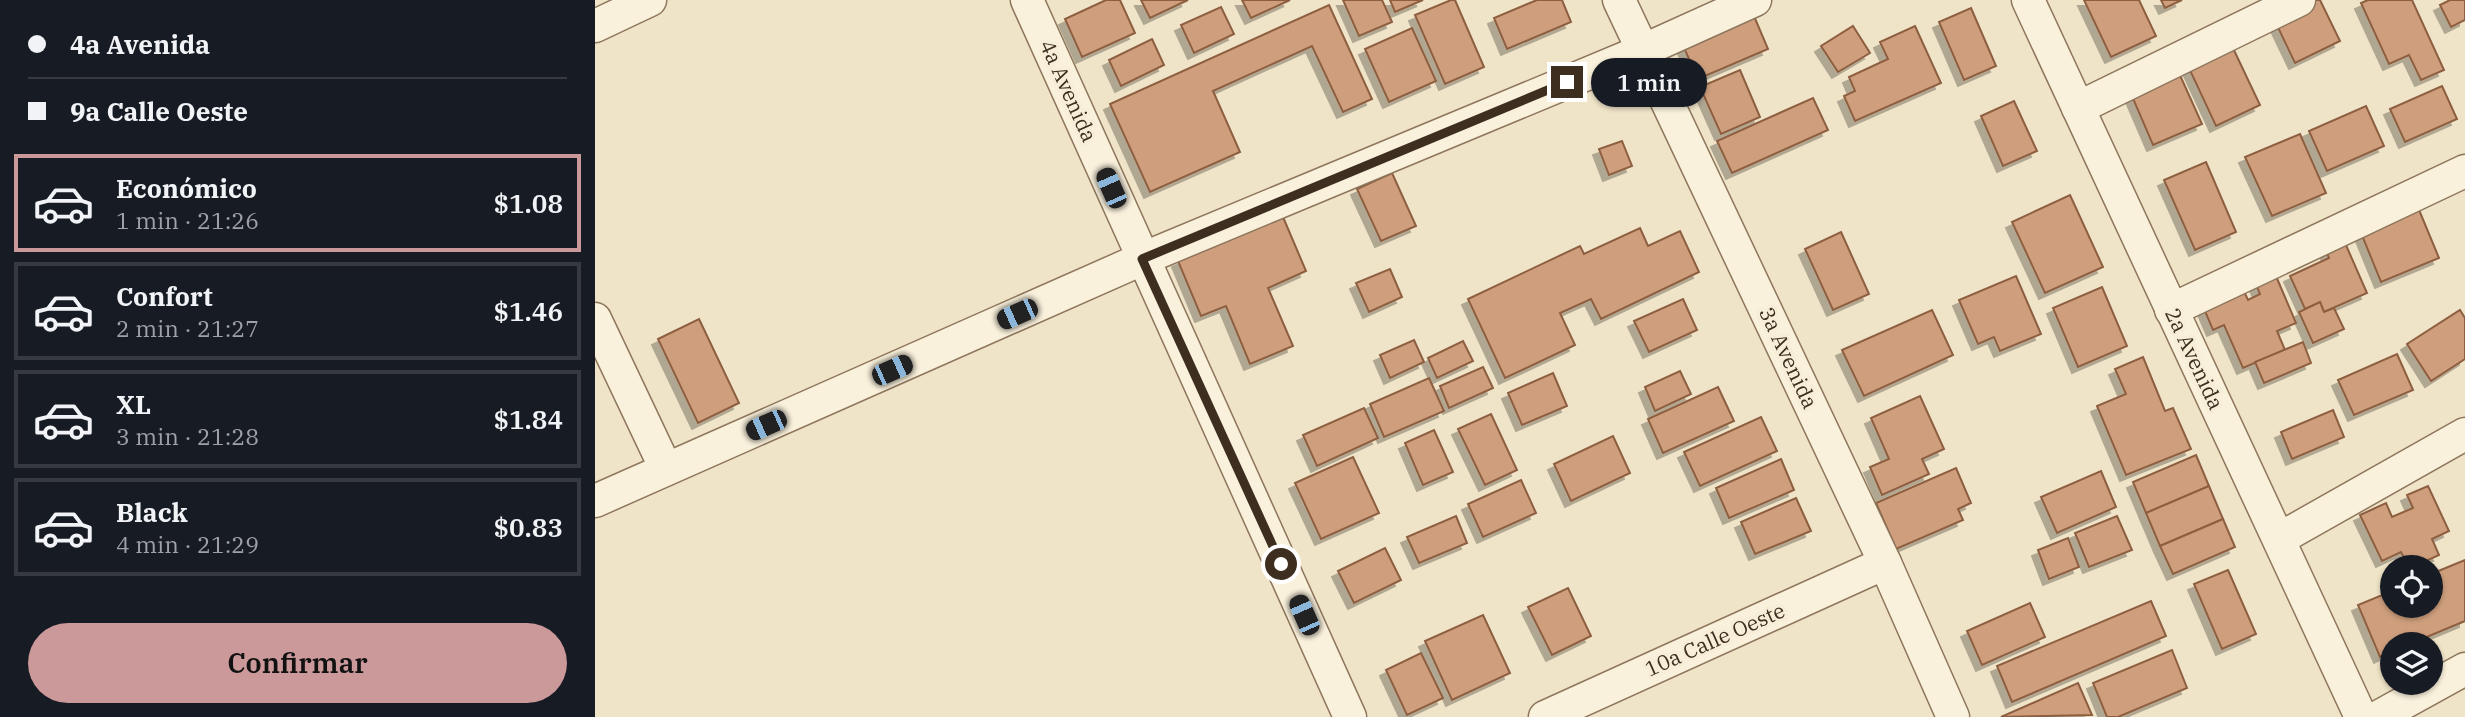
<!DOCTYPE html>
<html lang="es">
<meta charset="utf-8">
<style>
body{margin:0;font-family:"IBM Plex Serif",serif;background:#242831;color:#f1f3f6;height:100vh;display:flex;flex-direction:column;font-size:26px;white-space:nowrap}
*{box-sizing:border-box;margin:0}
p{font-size:23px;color:#9ea1a6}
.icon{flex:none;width:38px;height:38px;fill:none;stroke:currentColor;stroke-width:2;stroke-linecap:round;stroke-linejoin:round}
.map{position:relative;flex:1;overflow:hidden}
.sheet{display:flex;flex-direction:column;background:#171b24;width:595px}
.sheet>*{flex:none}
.hud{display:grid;align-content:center;height:154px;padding:0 28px;background:#171b24}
.fabs{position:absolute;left:1785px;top:555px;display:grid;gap:14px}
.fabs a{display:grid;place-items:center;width:63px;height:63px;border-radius:50%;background:#171b24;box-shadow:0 2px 5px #0004;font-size:35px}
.end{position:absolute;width:32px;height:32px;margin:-16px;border:9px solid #3d2e20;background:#fff;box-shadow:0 0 0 4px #fff}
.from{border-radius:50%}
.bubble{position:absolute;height:49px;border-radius:24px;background:#171b24;box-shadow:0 2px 5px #0004;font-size:23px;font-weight:600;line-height:49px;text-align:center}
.car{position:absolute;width:21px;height:42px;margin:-21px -10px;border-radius:9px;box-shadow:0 0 5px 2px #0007;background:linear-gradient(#222 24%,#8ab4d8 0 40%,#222 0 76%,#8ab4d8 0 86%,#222 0)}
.hud b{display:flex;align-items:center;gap:24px;height:66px;font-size:26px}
.hud b+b{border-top:2px solid #363941}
.hud i{width:18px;height:18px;background:#f1f3f6}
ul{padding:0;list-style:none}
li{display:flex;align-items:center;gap:21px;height:98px;margin:0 14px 10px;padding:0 14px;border:4px solid #363941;border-radius:0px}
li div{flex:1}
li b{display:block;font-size:26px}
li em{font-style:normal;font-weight:600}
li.current{border-color:#cc999b}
li>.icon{width:63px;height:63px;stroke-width:1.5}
.button{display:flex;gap:14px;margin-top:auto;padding:14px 28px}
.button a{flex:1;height:80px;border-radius:42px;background:#cc999b;color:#111;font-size:28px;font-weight:600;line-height:80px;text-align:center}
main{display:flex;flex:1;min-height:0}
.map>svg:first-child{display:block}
.building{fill:#cf9f7d;stroke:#8d5f41;stroke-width:2;filter:url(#shadow)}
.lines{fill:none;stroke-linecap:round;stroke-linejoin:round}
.minor-casing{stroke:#8d765c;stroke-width:35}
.minor{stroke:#faf1dc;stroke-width:32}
.route{stroke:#3d2e20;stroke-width:9}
.labels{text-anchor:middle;stroke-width:7;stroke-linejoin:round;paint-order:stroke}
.street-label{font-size:21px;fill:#3d2e20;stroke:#f7eed8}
</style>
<main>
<section class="sheet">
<div class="hud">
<b><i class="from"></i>4a Avenida</b>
<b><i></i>9a Calle Oeste</b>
</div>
<ul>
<li class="current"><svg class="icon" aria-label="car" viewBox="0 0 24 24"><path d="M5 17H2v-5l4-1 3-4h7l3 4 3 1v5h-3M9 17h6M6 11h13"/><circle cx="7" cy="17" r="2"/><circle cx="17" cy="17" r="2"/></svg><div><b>Económico</b><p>1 min · 21:26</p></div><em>$1.08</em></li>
<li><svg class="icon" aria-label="car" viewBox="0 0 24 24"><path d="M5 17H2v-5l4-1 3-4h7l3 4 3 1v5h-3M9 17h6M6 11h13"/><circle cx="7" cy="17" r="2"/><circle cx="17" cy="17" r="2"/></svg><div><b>Confort</b><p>2 min · 21:27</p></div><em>$1.46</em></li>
<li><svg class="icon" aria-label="car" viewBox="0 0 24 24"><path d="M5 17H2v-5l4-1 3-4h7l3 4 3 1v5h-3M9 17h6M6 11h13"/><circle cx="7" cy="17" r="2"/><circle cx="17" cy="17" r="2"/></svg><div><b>XL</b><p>3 min · 21:28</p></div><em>$1.84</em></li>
<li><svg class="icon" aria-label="car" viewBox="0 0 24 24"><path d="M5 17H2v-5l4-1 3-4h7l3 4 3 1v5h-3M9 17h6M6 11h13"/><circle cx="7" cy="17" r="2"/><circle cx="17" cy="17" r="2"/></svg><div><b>Black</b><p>4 min · 21:29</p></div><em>$0.83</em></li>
</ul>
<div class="button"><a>Confirmar</a></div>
</section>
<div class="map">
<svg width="1870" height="717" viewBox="0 0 1870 717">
<defs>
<filter id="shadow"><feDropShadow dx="-6" dy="6" stdDeviation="0" flood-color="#0004"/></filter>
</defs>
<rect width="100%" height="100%" fill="#f0e4c8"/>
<g class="building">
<path d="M 511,0 L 525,0 L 540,33 L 487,57 L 470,19 Z"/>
<path d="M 546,0 L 593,0 L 555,18 Z"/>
<path d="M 647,0 L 695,0 L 656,18 Z"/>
<path d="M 748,0 L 787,0 L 797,22 L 764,36 Z"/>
<path d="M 795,0 L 828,0 L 800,12 Z"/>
<path d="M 856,0 L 860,0 L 889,67 L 850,84 L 820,15 Z"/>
<path d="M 942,0 L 967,0 L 976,22 L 912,49 L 899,18 Z"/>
<path d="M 1489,0 L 1544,0 L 1561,36 L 1516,57 Z"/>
<path d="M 1566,0 L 1587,0 L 1570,8 Z"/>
<path d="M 1708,0 L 1725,0 L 1745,41 L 1700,63 L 1677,15 Z"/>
<path d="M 1773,0 L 1817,0 L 1849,70 L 1826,80 L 1814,55 L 1794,64 L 1766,3 Z"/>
<path d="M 1855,0 L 1870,0 L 1870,20 L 1856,27 L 1845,5 Z"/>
<path d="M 734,5 L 777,99 L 748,112 L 717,46 L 618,91 L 645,152 L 555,192 L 515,104 Z"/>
<path d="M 626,7 L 639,34 L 599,53 L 586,25 Z"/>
<path d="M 1376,8 L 1401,66 L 1369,80 L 1344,22 Z"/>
<path d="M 1156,9 L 1173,49 L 1103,79 L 1085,39 Z"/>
<path d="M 1258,26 L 1275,53 L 1243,72 L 1226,46 Z"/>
<path d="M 1320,26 L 1346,83 L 1260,121 L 1249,96 L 1260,91 L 1254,77 L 1293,59 L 1285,42 Z"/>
<path d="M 817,28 L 841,81 L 794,102 L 770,49 Z"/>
<path d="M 557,39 L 569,65 L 526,86 L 514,60 Z"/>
<path d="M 1637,46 L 1665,105 L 1621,126 L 1593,66 Z"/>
<path d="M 1145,70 L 1165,117 L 1126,134 L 1105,87 Z"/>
<path d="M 1584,73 L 1607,124 L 1558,145 L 1536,94 Z"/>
<path d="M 1847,86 L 1862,119 L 1810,142 L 1795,109 Z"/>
<path d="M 1218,98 L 1233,130 L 1137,173 L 1122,141 Z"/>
<path d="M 1419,101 L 1442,151 L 1408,166 L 1386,116 Z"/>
<path d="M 1771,106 L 1789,146 L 1732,171 L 1714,131 Z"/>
<path d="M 1705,134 L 1731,193 L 1677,216 L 1650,157 Z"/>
<path d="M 1027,141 L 1037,166 L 1014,175 L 1004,149 Z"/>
<path d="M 1611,162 L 1641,232 L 1600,250 L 1569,180 Z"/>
<path d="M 797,173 L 821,226 L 786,241 L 762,189 Z"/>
<path d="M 1475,195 L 1508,267 L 1450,293 L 1417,222 Z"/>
<path d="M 1822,205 L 1844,258 L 1786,282 L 1764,228 Z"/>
<path d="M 688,217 L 711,271 L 673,288 L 698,346 L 655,364 L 631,306 L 606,316 L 583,261 Z"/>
<path d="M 1045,228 L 1053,246 L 1085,231 L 1104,272 L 1006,319 L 996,299 L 965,313 L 980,345 L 910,378 L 873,299 L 985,246 L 989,254 Z"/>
<path d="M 1246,232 L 1274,294 L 1238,310 L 1210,249 Z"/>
<path d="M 1747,236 L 1772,293 L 1729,312 L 1725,302 L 1710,309 L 1695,276 L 1734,258 L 1728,244 Z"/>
<path d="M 795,269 L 807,297 L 774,312 L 761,283 Z"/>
<path d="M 1678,269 L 1701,323 L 1682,331 L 1690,350 L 1648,368 L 1629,325 L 1618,330 L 1606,302 L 1646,285 L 1653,300 L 1665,294 L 1658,278 Z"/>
<path d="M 1421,276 L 1446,334 L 1405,351 L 1399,337 L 1383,344 L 1364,300 Z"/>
<path d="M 1507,287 L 1532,346 L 1483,367 L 1458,308 Z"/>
<path d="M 1088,299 L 1102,330 L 1054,352 L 1039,321 Z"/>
<path d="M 1725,302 L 1729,312 L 1739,308 L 1749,329 L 1718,343 L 1704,312 Z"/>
<path d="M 1337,310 L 1358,355 L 1269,396 L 1247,350 Z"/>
<path d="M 1865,310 L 1870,318 L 1870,359 L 1836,381 L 1812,344 Z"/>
<path d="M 104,319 L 144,403 L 103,423 L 63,339 Z"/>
<path d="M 819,340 L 829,362 L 795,378 L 785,355 Z"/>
<path d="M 868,341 L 878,361 L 842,378 L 833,358 Z"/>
<path d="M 1708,342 L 1716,363 L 1669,383 L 1660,362 Z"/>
<path d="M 1802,354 L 1818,390 L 1759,415 L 1743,380 Z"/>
<path d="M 1548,357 L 1570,411 L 1578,408 L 1596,449 L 1531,475 L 1502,406 L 1531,394 L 1520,369 Z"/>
<path d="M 888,367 L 898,388 L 854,408 L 845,386 Z"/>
<path d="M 1085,371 L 1096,394 L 1060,411 L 1050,387 Z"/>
<path d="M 958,373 L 972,406 L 927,425 L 913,393 Z"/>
<path d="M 834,378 L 849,411 L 789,437 L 775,404 Z"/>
<path d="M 1123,387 L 1139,421 L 1068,453 L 1053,419 Z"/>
<path d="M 1325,396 L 1349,449 L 1327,459 L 1334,474 L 1287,495 L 1275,467 L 1294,459 L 1276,418 Z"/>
<path d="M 769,408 L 783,438 L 722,466 L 708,435 Z"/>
<path d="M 1738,410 L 1749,437 L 1697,459 L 1686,432 Z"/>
<path d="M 896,414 L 922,470 L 890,485 L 863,429 Z"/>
<path d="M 1166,417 L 1182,451 L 1105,486 L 1089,452 Z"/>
<path d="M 839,430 L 858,472 L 828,485 L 810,443 Z"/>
<path d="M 1018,436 L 1035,473 L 976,501 L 959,464 Z"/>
<path d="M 1601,455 L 1614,486 L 1551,513 L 1538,482 Z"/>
<path d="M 758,457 L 784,513 L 726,539 L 700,483 Z"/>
<path d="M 1186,459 L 1199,490 L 1134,518 L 1121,488 Z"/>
<path d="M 1361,468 L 1376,503 L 1363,509 L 1368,520 L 1301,549 L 1281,503 Z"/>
<path d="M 1506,471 L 1521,507 L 1462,533 L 1446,497 Z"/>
<path d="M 926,480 L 941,513 L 888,537 L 873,504 Z"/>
<path d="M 1614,486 L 1628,519 L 1565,546 L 1551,513 Z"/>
<path d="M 1833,486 L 1854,531 L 1837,539 L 1844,555 L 1818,567 L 1814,567 L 1806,552 L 1787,561 L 1765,515 L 1791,503 L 1797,517 L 1818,508 L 1812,495 Z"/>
<path d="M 1201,498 L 1216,531 L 1160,554 L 1146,522 Z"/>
<path d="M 861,516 L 872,543 L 824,563 L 812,537 Z"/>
<path d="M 1522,516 L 1537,550 L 1494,567 L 1480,533 Z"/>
<path d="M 1628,519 L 1640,547 L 1578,574 L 1565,546 Z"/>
<path d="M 1473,538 L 1484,567 L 1454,579 L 1443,550 Z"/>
<path d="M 790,548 L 806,580 L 759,603 L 743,571 Z"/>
<path d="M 1870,560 L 1870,621 L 1815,644 L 1797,644 L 1797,651 L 1785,657 L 1763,605 L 1797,591 L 1797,606 L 1836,606 L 1836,574 Z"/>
<path d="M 1633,570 L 1661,634 L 1627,649 L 1599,584 Z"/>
<path d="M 973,588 L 996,636 L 957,655 L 933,607 Z"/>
<path d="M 1556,601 L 1571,636 L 1417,702 L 1402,666 Z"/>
<path d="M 1435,603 L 1450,637 L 1387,665 L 1372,631 Z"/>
<path d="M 888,615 L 915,673 L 857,700 L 830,641 Z"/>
<path d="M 1577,650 L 1592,688 L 1523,717 L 1512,717 L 1498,683 Z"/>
<path d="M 826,653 L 848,698 L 812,715 L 791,670 Z"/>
<path d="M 1483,683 L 1497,715 L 1406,717 Z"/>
</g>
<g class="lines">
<defs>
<g id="minor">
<path d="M 432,0 L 755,717"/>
<path d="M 1024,0 L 1290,563 L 1358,717"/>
<path d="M 1433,0 L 1766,717"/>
<path d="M 0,26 L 55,0"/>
<path d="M 1483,108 L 1704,0"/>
<path d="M 1576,310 L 1870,171"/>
<path d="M 0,319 L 71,469"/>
<path d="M 0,501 L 547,259 L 1047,51 L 1160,0"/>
<path d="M 1684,539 L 1870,434"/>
<path d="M 950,717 L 1290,563"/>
<path d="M 1783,717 L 1870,669"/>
</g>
</defs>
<use href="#minor" class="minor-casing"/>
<use href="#minor" class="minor"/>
</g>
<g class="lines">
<path class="route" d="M 686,564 L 547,259 L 972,82"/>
</g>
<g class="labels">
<g class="street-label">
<text transform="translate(473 91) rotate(66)" y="7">4a Avenida</text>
<text transform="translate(1193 358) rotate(65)" y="7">3a Avenida</text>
<text transform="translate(1599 359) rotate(65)" y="7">2a Avenida</text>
<text transform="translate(1120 640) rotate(-24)" y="7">10a Calle Oeste</text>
</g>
</g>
</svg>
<div class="fabs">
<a><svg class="icon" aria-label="locate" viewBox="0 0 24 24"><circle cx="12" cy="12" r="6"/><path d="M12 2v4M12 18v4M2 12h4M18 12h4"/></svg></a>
<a><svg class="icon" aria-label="layers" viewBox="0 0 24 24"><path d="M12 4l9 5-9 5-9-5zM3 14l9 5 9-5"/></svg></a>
</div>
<i class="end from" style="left:686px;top:564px"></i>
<i class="end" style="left:972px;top:82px"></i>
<div class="bubble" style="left:996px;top:58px;width:116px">1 min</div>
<i class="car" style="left:516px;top:188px;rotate:336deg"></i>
<i class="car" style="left:422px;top:314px;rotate:246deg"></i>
<i class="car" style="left:297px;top:370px;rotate:66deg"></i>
<i class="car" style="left:171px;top:425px;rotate:246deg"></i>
<i class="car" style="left:709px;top:615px;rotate:336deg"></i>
</div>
</main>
